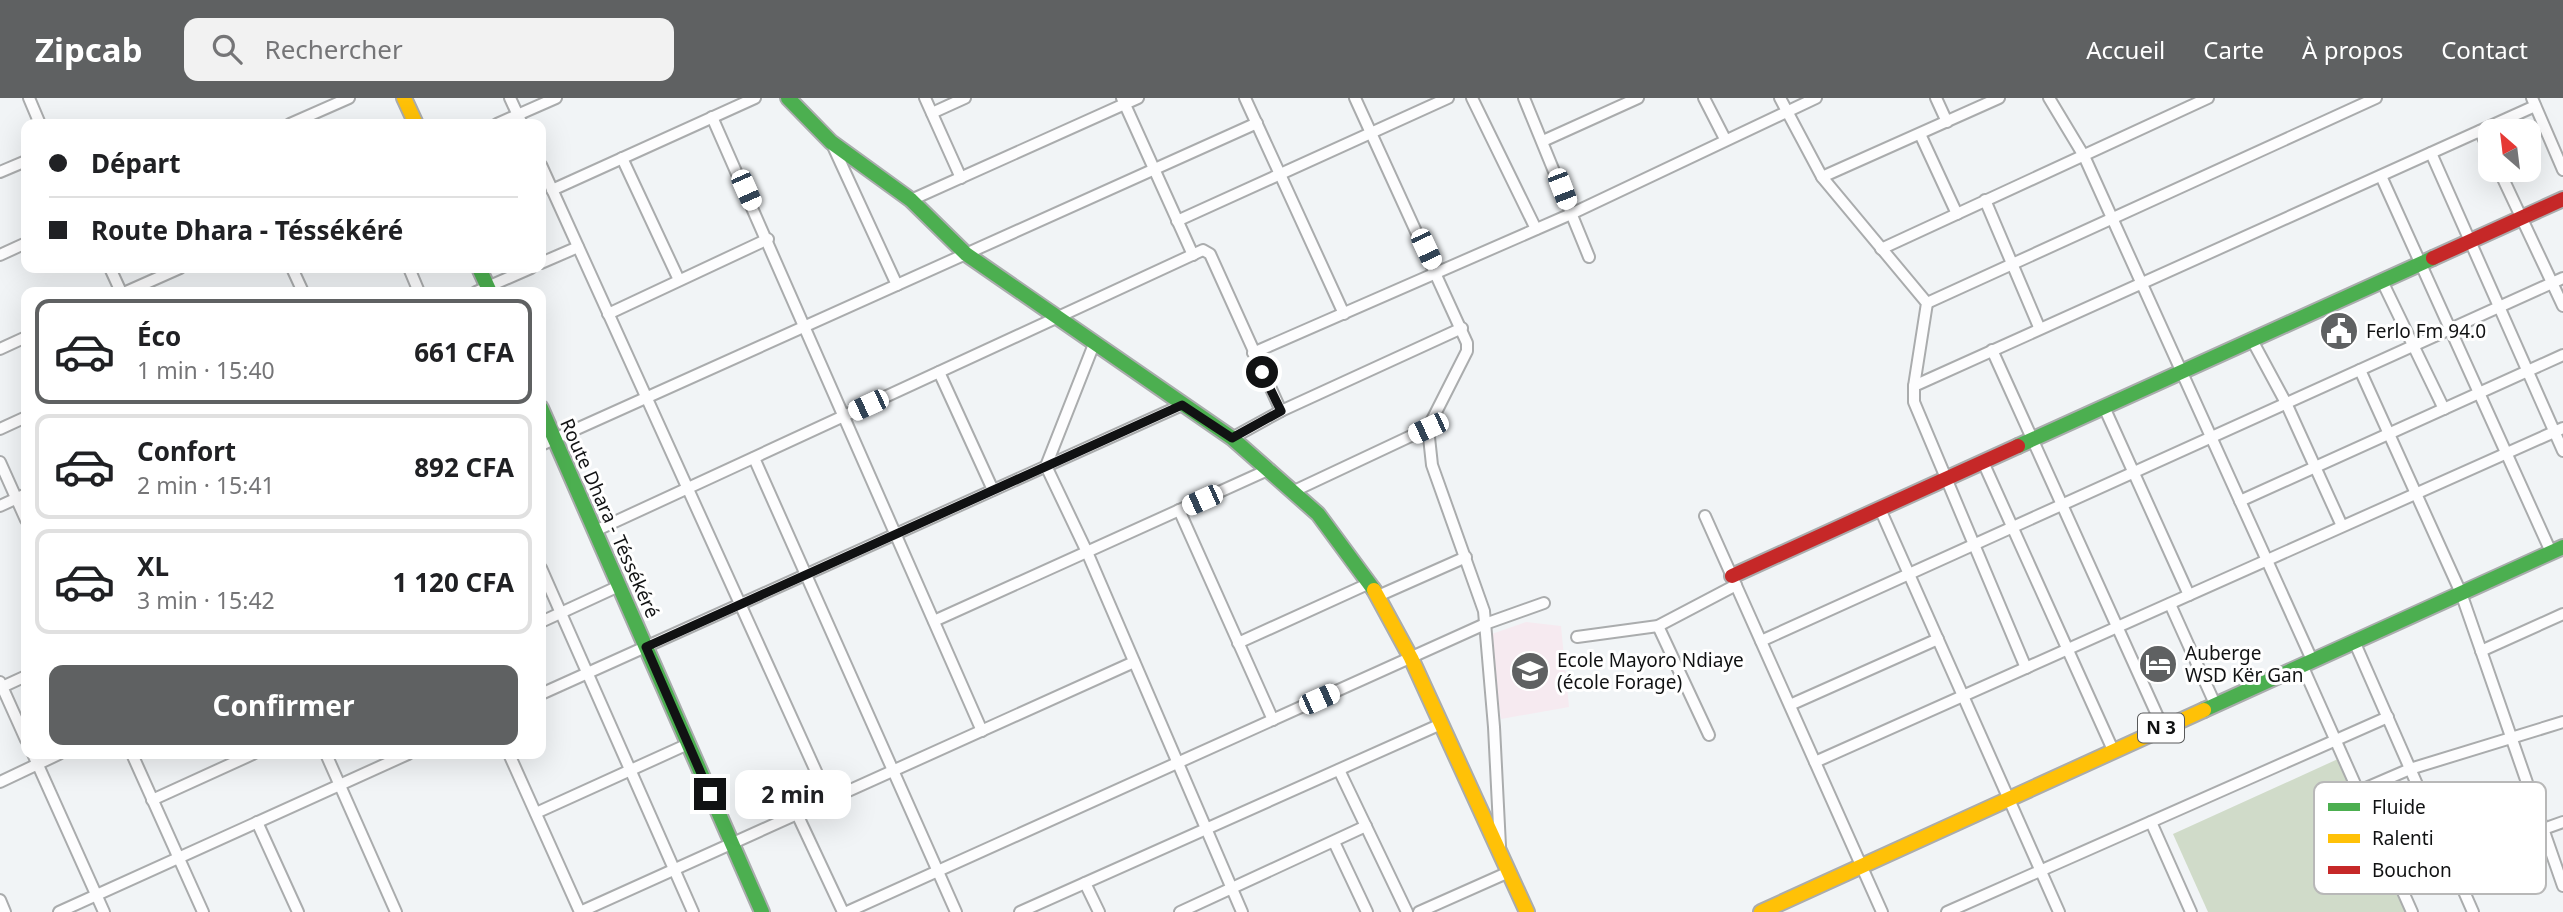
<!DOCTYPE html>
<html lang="fr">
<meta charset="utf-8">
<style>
body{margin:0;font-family:"Noto Sans",sans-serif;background:#f2f2f2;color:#202124;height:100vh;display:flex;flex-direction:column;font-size:26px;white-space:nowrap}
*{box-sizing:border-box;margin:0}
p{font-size:23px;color:#757577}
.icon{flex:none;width:38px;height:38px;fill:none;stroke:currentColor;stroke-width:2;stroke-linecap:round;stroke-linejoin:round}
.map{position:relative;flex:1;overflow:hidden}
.drawer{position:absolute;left:21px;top:189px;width:525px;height:472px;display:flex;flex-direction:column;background:#fff;border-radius:14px;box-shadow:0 7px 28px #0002}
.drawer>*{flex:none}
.hud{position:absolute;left:21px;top:21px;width:525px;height:154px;border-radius:14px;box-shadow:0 7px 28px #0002;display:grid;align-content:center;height:154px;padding:0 28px;background:#fff}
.needle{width:46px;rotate:332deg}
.tools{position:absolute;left:2478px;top:21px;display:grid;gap:14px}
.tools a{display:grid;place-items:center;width:63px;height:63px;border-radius:14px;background:#fff;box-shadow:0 7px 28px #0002;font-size:35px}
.end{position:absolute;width:32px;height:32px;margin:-16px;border:9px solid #111213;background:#fff;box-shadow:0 0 0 4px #fff}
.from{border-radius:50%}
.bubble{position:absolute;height:49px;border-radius:14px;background:#fff;box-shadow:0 7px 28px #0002;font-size:23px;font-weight:700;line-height:49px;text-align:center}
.car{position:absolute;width:21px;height:42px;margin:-21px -10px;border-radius:9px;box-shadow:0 0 5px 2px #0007;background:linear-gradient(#fff 24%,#345 0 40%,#fff 0 76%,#345 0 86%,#fff 0)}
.hud b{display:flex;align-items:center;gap:24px;height:66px;font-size:26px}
.hud b+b{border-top:2px solid #e0e0e0}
.hud i{width:18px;height:18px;background:#202124}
ul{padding:12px 0 0;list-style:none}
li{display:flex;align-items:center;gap:21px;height:105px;margin:0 14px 10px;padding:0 14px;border:4px solid #e0e0e0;border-radius:14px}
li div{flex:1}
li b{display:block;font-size:26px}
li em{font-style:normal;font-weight:700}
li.active{border-color:#5f6162}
li>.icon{width:63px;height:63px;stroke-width:1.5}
.button{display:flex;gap:14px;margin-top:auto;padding:14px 28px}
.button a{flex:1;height:80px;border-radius:14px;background:#5f6162;color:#fff;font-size:28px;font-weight:700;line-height:80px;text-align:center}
header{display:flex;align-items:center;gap:42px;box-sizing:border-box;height:98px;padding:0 35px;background:#5f6162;color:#fff}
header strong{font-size:33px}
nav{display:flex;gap:38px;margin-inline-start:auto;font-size:24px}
.search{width:490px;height:63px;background:#f2f2f2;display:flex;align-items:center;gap:18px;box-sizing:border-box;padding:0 24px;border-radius:14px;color:#757577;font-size:26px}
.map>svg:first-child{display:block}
.education{fill:#f6eaf0}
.green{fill:#d0dbc9}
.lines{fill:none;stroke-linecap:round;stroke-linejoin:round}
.street-casing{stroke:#aaacad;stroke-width:14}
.fast-casing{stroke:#aaacad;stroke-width:18}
.slow-casing{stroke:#aaacad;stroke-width:18}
.jam-casing{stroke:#aaacad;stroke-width:18}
.street{stroke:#fdfdfe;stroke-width:10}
.fast{stroke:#4caf50;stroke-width:14}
.slow{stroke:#ffc107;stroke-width:14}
.jam{stroke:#c62828;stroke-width:14}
.route{stroke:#111213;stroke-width:9}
.labels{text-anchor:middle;stroke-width:6;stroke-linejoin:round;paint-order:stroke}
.shield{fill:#fff;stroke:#58595a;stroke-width:2}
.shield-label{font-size:18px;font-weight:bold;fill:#111213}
.poi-label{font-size:19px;fill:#111213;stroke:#fff;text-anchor:start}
.street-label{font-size:19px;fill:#111213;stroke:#fff}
.key{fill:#fff;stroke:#b8b8b8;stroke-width:2}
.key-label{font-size:19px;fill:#111213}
</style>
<header>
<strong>Zipcab</strong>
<div class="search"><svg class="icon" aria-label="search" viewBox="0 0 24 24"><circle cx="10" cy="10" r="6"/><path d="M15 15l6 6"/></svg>Rechercher</div>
<nav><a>Accueil</a><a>Carte</a><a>À propos</a><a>Contact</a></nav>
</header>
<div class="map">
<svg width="2563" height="814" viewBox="0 0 2563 814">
<rect width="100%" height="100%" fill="#f1f4f6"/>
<path class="education" d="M 1526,524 L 1561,528 L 1569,609 L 1501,621 L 1489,537 Z"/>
<path class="green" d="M 2338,661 L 2406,814 L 2208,814 L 2173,736 Z"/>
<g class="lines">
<defs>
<g id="street">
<path d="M 29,0 L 40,26"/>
<path d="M 510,0 L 522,26"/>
<path d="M 925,0 L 961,80"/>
<path d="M 1122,0 L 1193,157"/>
<path d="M 1245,0 L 1344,216"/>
<path d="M 1355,0 L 1467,245 L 1467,253 L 1428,330 L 1432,367 L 1484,513 L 1494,629 L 1500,748"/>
<path d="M 1472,0 L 1536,131"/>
<path d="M 1524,0 L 1589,159"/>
<path d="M 1704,0 L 1725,41"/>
<path d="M 1780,0 L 1822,79 L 1927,205 L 1914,288 L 1914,304 L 2026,570"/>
<path d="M 1936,0 L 1947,24"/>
<path d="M 2049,0 L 2084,58 L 2312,562"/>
<path d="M 2532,0 L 2563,72"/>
<path d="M 932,15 L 965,0"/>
<path d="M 712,19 L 982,633"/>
<path d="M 290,26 L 349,0"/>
<path d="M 497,26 L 556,0"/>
<path d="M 2480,33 L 2490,54"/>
<path d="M 1920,36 L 1957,116"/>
<path d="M 1543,43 L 1638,0"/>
<path d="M 832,46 L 897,187"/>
<path d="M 2431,55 L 2563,353"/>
<path d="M 622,60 L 679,182"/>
<path d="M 541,67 L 829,702"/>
<path d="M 2499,72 L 2563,208"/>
<path d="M 0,74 L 26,63"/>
<path d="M 2381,78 L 2551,454"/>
<path d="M 1822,79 L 1999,0"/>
<path d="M 552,92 L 755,0"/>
<path d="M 911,102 L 1138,0"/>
<path d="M 1985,102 L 2039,229"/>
<path d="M 1177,123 L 1448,0"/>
<path d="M 1881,151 L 2208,0"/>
<path d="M 0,157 L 26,145"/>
<path d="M 541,165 L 578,149"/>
<path d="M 110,170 L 121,194"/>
<path d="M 292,170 L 303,194"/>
<path d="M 409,170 L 419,194"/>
<path d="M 2382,183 L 2444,311"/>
<path d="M 126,194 L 180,170"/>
<path d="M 476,194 L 531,170"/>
<path d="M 1927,205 L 2376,0"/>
<path d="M 608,216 L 768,141"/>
<path d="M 2252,242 L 2286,305 L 2342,428"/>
<path d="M 1094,246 L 1046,368 L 1087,454 L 1242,814"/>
<path d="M 0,251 L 26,239"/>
<path d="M 1992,252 L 2163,630"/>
<path d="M 1253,255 L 1571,116 L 1816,0"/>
<path d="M 2360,272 L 2461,495 L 2563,788"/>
<path d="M 939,274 L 993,392"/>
<path d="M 1914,288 L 2535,8"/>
<path d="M 2104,309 L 2189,497"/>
<path d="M 0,331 L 26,319"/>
<path d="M 1232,340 L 1281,313 L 1462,230"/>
<path d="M 541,347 L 1257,25"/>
<path d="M 754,360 L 956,814"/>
<path d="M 0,364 L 26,422"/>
<path d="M 1983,364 L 2113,652"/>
<path d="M 1294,393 L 1428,330"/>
<path d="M 2240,403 L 2563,257"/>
<path d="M 0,408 L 26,396"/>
<path d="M 1880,411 L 2059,814"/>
<path d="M 1179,412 L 1273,622"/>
<path d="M 1705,418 L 1882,814"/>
<path d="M 595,433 L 1203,152 L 1210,156 L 1281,313"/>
<path d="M 541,470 L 693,814"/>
<path d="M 1378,498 L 1466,459"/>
<path d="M 2170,506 L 2215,606"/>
<path d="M 934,523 L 1270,371"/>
<path d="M 541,524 L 619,488"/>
<path d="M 1658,528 L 1709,637"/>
<path d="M 1577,539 L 1658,528 L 1736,487"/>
<path d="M 1761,543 L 2563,180"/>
<path d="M 2354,543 L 2473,814"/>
<path d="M 1238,545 L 1370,485"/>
<path d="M 2481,553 L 2563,516"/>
<path d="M 2302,567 L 2412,814"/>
<path d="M 0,584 L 26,642"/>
<path d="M 0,590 L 26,578"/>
<path d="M 541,596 L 1182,307"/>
<path d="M 1790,607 L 1938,541"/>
<path d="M 33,656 L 104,814"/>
<path d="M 132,656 L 203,814"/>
<path d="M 326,656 L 396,814"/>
<path d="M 509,656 L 580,814"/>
<path d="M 1815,664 L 2563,330"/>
<path d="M 1339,672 L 1407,814"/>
<path d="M 0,684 L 59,656"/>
<path d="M 2359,693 L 2410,671 L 2563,624"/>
<path d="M 152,702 L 253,656"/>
<path d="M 536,715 L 688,646"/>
<path d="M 797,716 L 843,814"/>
<path d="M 257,724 L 298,814"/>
<path d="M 2151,724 L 2191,814"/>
<path d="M 1334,744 L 1367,814"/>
<path d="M 2399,783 L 2563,724"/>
<path d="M 1085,785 L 1099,814"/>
<path d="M 0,802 L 5,814"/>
<path d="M 59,814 L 408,656"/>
<path d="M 580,814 L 1134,564"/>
<path d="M 847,814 L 1485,526 L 1544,505"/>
<path d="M 1020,814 L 1441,626"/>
<path d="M 1180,814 L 1366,728"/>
<path d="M 1419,814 L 1509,774"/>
<path d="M 1947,814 L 2388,619"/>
</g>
<g id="fast">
<path d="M 788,0 L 831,44 L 911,102 L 966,156 L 1232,340 L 1318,416 L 1374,492"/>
<path d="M 479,170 L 490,194"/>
<path d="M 541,310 L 762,814"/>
<path d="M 2018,348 L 2433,160"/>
<path d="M 2204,612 L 2563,449"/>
</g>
<g id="slow">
<path d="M 404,0 L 416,26"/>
<path d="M 1374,492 L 1411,560 L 1527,814"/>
<path d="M 1761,814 L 2204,612"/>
</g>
<g id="jam">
<path d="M 2433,160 L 2563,101"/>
<path d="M 1732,478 L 2018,348"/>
</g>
</defs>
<use href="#street" class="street-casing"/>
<use href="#fast" class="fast-casing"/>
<use href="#slow" class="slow-casing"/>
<use href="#jam" class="jam-casing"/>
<use href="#street" class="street"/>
<use href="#fast" class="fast"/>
<use href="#slow" class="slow"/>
<use href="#jam" class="jam"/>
</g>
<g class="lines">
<path class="route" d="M 710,696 L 646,549 L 1182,307 L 1232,340 L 1281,313 L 1262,274"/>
</g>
<defs>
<symbol id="civic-disc" viewBox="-11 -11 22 22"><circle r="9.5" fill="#5f6162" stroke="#fff"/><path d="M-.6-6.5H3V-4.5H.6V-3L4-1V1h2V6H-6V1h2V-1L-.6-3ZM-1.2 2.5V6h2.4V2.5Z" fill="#fff"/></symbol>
<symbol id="hotel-disc" viewBox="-11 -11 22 22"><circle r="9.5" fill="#5f6162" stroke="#fff"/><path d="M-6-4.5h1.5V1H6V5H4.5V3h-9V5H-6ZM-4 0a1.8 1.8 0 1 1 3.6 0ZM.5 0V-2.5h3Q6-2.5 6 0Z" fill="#fff"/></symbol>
<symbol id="school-disc" viewBox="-11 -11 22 22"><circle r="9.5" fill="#5f6162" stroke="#fff"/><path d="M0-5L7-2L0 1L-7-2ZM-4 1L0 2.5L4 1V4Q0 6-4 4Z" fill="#fff"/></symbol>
</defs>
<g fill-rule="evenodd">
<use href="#civic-disc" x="2317" y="211" width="44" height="44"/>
<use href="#hotel-disc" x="2136" y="544" width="44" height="44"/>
<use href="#school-disc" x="1508" y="551" width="44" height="44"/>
</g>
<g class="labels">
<rect class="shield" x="2138" y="615.5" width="46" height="29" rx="5"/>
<g class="shield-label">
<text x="2161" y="636">N 3</text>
</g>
<g class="poi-label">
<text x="2366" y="240">Ferlo Fm 94.0</text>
<text x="2185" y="562">Auberge<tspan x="2185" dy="22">WSD Kër Gan</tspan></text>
<text x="1557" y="569">Ecole Mayoro Ndiaye<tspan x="1557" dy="22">(école Forage)</tspan></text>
</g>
<g class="street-label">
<text transform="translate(610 420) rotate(66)" y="7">Route Dhara - Téssékéré</text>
</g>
</g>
<rect x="2314" y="684" width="232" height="112" rx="10" class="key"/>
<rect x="2328" y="705" width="32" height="8" fill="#4caf50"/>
<rect x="2328" y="736" width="32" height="9" fill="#ffc107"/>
<rect x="2328" y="768" width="32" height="8" fill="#c62828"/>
<g class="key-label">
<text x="2372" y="716">Fluide</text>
<text x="2372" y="747">Ralenti</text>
<text x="2372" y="779">Bouchon</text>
</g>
</svg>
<div class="tools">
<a><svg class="needle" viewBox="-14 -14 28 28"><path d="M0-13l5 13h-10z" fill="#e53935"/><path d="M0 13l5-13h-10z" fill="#757577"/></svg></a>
</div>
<i class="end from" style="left:1262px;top:274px"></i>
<i class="end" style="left:710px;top:696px"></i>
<div class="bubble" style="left:735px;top:672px;width:116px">2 min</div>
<i class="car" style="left:1562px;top:91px;rotate:159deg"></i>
<i class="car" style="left:746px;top:92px;rotate:156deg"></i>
<i class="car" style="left:1426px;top:151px;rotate:155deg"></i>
<i class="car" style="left:868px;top:307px;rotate:245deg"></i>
<i class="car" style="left:1428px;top:330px;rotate:245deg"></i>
<i class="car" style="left:1202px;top:402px;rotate:246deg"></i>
<i class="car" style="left:1319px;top:601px;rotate:66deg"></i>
<div class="hud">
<b><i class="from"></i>Départ</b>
<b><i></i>Route Dhara - Téssékéré</b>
</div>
<section class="drawer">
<ul>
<li class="active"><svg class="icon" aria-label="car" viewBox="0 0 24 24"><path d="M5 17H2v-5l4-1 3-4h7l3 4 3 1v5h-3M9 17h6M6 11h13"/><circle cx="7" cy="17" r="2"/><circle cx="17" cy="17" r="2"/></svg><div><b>Éco</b><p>1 min · 15:40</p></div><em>661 CFA</em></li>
<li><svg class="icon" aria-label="car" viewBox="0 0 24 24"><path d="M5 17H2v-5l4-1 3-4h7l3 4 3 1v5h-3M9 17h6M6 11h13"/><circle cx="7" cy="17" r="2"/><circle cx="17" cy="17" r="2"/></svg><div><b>Confort</b><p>2 min · 15:41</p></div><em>892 CFA</em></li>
<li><svg class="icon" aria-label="car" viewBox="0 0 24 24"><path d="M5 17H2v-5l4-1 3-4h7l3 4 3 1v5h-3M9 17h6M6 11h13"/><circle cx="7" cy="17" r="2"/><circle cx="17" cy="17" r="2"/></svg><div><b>XL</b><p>3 min · 15:42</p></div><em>1 120 CFA</em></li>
</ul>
<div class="button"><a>Confirmer</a></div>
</section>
</div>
